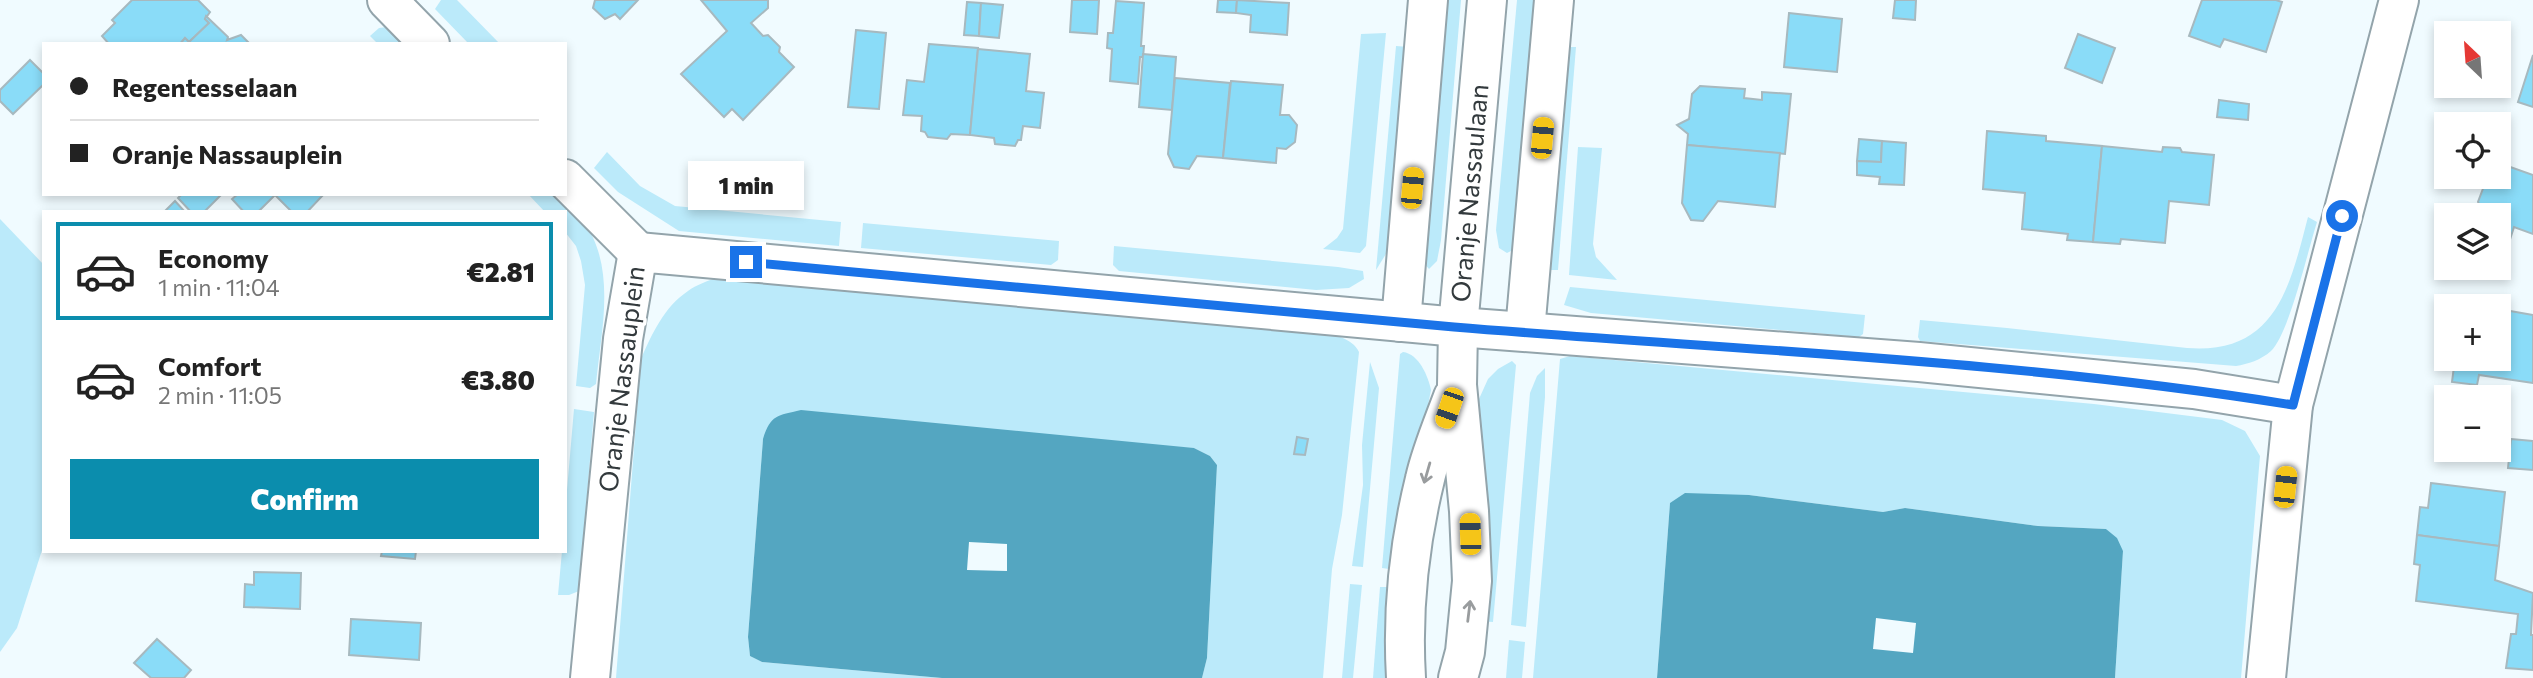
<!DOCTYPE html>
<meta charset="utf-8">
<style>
body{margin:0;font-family:Commissioner,sans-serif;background:#f2f2f2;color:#222;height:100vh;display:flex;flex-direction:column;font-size:26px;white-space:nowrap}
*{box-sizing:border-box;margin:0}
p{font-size:23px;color:#767676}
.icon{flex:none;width:38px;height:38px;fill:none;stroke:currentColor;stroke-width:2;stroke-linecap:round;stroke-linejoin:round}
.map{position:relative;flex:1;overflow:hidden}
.panel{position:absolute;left:42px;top:210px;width:525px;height:343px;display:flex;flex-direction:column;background:#fff;border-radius:0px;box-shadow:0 4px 10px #0003}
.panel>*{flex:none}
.banner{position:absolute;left:42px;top:42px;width:525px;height:154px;border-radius:0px;box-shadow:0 4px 10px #0003;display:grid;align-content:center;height:154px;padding:0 28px;background:#fff}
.needle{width:46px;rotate:335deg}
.fabs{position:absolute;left:2434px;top:21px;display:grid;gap:14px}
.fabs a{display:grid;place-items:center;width:77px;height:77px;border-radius:0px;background:#fff;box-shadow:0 4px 10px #0003;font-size:35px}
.end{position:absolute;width:32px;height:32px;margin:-16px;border:9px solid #1a73e8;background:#fff;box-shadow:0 0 0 4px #fff}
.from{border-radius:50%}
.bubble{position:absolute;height:49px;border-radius:0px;background:#fff;box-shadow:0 4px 10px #0003;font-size:23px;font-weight:800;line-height:49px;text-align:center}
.car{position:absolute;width:21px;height:42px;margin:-21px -10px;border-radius:9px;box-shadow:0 0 5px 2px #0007;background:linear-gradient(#f5c518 24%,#345 0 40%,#f5c518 0 76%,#345 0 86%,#f5c518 0)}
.banner b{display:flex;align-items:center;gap:24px;height:66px;font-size:26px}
.banner b+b{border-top:2px solid #e0e0e0}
.banner i{width:18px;height:18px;background:#222}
ul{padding:12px 0 0;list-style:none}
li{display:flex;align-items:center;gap:21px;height:98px;margin:0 14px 10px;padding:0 14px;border:4px solid transparent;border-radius:0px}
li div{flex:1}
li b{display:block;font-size:26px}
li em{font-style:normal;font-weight:800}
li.current{border-color:#0b8dad}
li>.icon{width:63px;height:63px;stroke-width:1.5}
.action{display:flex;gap:14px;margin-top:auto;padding:14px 28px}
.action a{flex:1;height:80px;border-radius:0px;background:#0b8dad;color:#fff;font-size:28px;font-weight:800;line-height:80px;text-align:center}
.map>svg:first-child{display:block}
.green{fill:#bbeafa}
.water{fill:#54a6c1;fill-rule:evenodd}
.building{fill:#8adcf8;stroke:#a7b9bf;stroke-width:2}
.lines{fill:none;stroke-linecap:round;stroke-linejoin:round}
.minor-casing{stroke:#93a4ab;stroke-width:42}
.tertiary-casing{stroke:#93a4ab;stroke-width:42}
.minor{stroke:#fff;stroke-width:38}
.tertiary{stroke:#fff;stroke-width:38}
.oneway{stroke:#999c9e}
.route{stroke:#1a73e8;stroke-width:9}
.labels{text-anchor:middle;stroke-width:7;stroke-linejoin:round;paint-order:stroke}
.street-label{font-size:26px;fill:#333a3d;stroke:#fff}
</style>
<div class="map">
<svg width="2533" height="678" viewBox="0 0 2533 678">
<rect width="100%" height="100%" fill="#f0fbff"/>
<g class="green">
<path d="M 441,0 L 457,0 L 500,44 L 469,44 L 435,9 Z"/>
<path d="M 1441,0 L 1461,0 L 1441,240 L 1437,261 L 1429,269 L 1419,257 Z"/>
<path d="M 1517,0 L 1536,0 L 1515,249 L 1507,253 L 1499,248 L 1496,230 Z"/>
<path d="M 387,27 L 409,44 L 378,44 L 370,36 L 379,28 Z"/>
<path d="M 1386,33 L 1366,246 L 1360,253 L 1323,249 L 1337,238 L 1343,229 L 1361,34 Z"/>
<path d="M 1396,46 L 1409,47 L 1389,249 L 1376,270 Z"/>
<path d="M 1563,47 L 1576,47 L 1558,270 L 1543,270 Z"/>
<path d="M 1578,147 L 1602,148 L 1593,244 L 1596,257 L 1617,280 L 1569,275 Z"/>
<path d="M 607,152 L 640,186 L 675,206 L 841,222 L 839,246 L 679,231 L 618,192 L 594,168 Z"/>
<path d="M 528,194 L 558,194 C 567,203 577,211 584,222 C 617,269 601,331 596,384 L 590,388 L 576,386 L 585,285 L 581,261 L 576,246 L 565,232 L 565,212 L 545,212 Z"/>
<path d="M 2308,217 L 2317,222 C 2308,250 2289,334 2271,351 C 2261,360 2248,364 2236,366 L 1920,341 L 1918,337 L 1920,320 L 2007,328 L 2187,348 C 2276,355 2290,286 2308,217 Z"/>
<path d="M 0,219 L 44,265 L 44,544 L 17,628 L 0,652 Z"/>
<path d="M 863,223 L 1059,241 L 1058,260 L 1051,265 L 861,248 Z"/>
<path d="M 1114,246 L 1338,267 L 1363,271 L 1364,279 L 1349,288 L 1316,290 L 1119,271 L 1113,265 Z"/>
<path d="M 718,277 L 1318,330 C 1331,334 1353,338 1359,352 L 1342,515 L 1332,569 L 1323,678 L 1202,678 L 1207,658 L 1217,465 L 1210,456 L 1194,448 L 763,439 L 748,637 L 750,656 L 762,662 L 942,678 L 616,678 L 641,359 C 652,334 664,307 688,291 C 696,285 708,281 718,277 Z"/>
<path d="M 1570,287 L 1865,315 L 1863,334 L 1859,337 L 1591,313 L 1564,305 Z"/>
<path d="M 1403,352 C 1419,354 1428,376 1431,390 L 1396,570 L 1382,568 L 1400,354 Z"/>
<path d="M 1570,356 L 2094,404 L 2222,420 L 2245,431 L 2260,456 L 2241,678 L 2115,678 L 2123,551 L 2106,529 L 2038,526 L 1905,508 L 1883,512 L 1749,495 L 1670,503 L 1657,678 L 1533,678 L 1560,359 Z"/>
<path d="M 1512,361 L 1516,365 L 1493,622 L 1479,621 L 1481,442 L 1479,399 L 1488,379 L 1498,369 Z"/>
<path d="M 1370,362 L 1379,388 L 1363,567 L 1352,566 L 1363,485 L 1362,445 Z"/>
<path d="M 1545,368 L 1545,397 L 1526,627 L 1511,625 L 1530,393 L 1537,376 Z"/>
<path d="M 574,409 L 594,412 L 579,591 L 569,595 L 558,595 L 562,551 L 565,551 L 565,513 Z"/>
<path d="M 1350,584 L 1362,585 L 1353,678 L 1342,678 Z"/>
<path d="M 1380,587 L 1394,587 L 1392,678 L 1373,678 Z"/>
<path d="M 1509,640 L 1525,642 L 1522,678 L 1506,678 Z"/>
</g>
<g class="water">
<path d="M 801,410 L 1194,448 L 1210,456 L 1217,465 L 1207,658 L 1202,678 L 942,678 L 762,662 L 750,656 L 748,637 L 763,439 C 771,414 777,416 801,410 ZM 969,542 L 1007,544 L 1007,571 L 967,570 Z"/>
<path d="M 1685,493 L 1749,495 L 1883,512 L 1905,508 L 2038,526 L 2106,529 L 2117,538 L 2123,551 L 2115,678 L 1657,678 L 1670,503 ZM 1876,618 L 1916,623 L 1913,653 L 1873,649 Z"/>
</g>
<g class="building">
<path d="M 132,0 L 198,0 L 210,12 L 205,19 L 209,23 L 189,42 L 185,38 L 180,44 L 109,44 L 102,36 L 115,23 L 112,20 Z"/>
<path d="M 595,0 L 638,0 L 620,19 L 615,14 L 605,19 L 593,8 Z"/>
<path d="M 701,0 L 768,0 L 768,8 L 751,23 L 763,36 L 768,35 L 780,47 L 779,52 L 794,67 L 743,120 L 732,109 L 724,117 L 681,74 L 727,31 Z"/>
<path d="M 1072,0 L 1099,0 L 1097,34 L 1070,32 Z"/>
<path d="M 1218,0 L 1237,0 L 1236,13 L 1217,12 Z"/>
<path d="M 1237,0 L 1289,3 L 1287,35 L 1250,32 L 1251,15 L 1236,13 Z"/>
<path d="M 1895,0 L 1916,0 L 1915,20 L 1893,18 Z"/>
<path d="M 2202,0 L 2276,0 L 2282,2 L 2266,52 L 2224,39 L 2220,47 L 2189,36 Z"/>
<path d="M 1116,1 L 1144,3 L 1141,46 L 1144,46 L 1143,57 L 1140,57 L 1138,84 L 1110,81 L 1112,49 L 1107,48 L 1108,33 L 1113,33 Z"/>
<path d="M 967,2 L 981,3 L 979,36 L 964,35 Z"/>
<path d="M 981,3 L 1003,5 L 999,38 L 979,36 Z"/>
<path d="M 1789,13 L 1842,19 L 1837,72 L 1784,67 Z"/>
<path d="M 206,16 L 228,37 L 227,40 L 241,35 L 250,44 L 180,44 L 185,38 L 189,42 L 209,23 L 205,19 Z"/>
<path d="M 856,30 L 886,33 L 879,109 L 848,107 Z"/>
<path d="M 2078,34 L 2115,48 L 2102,83 L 2065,68 Z"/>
<path d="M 929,44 L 978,48 L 970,135 L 951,134 L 947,139 L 928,137 L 925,132 L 921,131 L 922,116 L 903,115 L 907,80 L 924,82 Z"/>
<path d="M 978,49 L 1030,54 L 1026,91 L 1044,93 L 1040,128 L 1023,126 L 1021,140 L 1018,140 L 1015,146 L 995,144 L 994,138 L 970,135 Z"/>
<path d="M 1143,54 L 1176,57 L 1172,110 L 1139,107 Z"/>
<path d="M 2533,55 L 2533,107 L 2518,102 Z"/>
<path d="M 30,60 L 44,74 L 44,84 L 13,114 L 0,101 L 0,90 Z"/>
<path d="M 1175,78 L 1230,83 L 1223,158 L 1197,156 L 1189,169 L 1174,167 L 1168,154 Z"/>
<path d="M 1231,81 L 1283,85 L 1280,115 L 1289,115 L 1297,125 L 1295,142 L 1286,149 L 1277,148 L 1276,163 L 1223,158 Z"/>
<path d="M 1700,86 L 1745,89 L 1744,98 L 1762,100 L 1762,92 L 1791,94 L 1785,154 L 1687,145 L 1688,134 L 1677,125 L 1689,119 L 1692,94 Z"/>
<path d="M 2219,100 L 2249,104 L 2248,120 L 2217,117 Z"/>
<path d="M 1987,131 L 2046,136 L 2046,141 L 2102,146 L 2093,242 L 2067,240 L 2068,234 L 2022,229 L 2025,193 L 1983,189 Z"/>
<path d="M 1859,139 L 1882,141 L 1881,162 L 1857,161 Z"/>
<path d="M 1882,141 L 1906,143 L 1904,185 L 1879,184 L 1880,177 L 1857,175 L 1857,161 L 1881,162 Z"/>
<path d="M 1687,145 L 1780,153 L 1775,207 L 1718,201 L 1703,221 L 1691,220 L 1682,203 Z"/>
<path d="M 2102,146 L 2162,152 L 2163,147 L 2180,148 L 2182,152 L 2214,155 L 2209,205 L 2169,201 L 2165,243 L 2121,239 L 2120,244 L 2093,242 Z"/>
<path d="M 2499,163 L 2533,175 L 2533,234 L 2514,227 L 2507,249 L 2499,246 L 2499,215 L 2482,214 L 2483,210 L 2478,202 L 2484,186 L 2492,182 L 2494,177 L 2499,177 Z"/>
<path d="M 182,194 L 222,194 L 204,212 L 191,212 L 178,198 Z"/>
<path d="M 238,194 L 324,194 L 307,212 L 292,212 L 275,195 L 258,212 L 244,212 L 232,199 Z"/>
<path d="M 175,201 L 185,212 L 164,212 Z"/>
<path d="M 2499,309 L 2533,315 L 2533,383 L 2479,375 L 2477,385 L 2452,382 L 2455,359 L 2451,359 L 2499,359 Z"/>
<path d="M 1297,437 L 1308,439 L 1305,455 L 1294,454 Z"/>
<path d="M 2511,439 L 2533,441 L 2533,470 L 2508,468 Z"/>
<path d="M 2431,483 L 2505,492 L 2499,546 L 2417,535 L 2420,507 L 2428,508 Z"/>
<path d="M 2417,535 L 2499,546 L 2495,580 L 2533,593 L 2531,635 L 2533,635 L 2533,670 L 2506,668 L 2511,634 L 2516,634 L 2518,614 L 2416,601 L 2420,565 L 2414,564 Z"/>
<path d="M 382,551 L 416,551 L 415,559 L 381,556 Z"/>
<path d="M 254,572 L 301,573 L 300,609 L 244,607 L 245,584 L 254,585 Z"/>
<path d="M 351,619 L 421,623 L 419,660 L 349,655 Z"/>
<path d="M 157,639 L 191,670 L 184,678 L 151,678 L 134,663 Z"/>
</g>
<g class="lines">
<defs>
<g id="minor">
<path d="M 387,0 L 430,44"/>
<path d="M 565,179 L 638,252"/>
<path d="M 1401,322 L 1428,0"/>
<path d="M 1525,331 L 1554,0"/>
<path d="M 590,678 L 623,339 L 638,252 L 1458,327 L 1919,362 L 2194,389 L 2293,405"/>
<path d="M 2266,678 L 2293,405 L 2399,0"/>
</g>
<g id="tertiary">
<path d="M 1406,678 C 1402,611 1409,544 1425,479 C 1431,452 1443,424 1453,397"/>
<path d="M 1458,678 L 1465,652 L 1472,581 L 1469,511 L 1457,385 L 1458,327 L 1487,0"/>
</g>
</defs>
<use href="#minor" class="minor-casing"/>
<use href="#tertiary" class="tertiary-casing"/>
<use href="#minor" class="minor"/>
<use href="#tertiary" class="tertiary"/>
</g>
<defs><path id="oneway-shaft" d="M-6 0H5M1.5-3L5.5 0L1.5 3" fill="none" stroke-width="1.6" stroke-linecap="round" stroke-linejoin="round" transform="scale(1.75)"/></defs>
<g class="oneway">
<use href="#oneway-shaft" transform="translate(1427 473) rotate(106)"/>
<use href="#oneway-shaft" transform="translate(1469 611) rotate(-83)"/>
</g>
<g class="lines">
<path class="route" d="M 746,262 C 982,283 1218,307 1454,327 C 1733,350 2016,360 2293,405 L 2342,216"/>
</g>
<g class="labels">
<g class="street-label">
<text transform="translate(1470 193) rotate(-85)" y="9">Oranje Nassaulaan</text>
<text transform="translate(622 379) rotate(-83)" y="9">Oranje Nassauplein</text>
</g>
</g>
</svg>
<div class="fabs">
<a><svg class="needle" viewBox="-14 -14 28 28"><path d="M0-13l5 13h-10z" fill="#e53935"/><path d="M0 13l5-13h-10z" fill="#767676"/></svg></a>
<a><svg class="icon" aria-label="locate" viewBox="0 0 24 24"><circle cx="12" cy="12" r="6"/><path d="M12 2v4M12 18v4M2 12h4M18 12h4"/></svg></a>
<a><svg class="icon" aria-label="layers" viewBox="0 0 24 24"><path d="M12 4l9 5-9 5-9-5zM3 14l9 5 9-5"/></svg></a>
<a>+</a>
<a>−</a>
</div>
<i class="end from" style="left:2342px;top:216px"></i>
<i class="end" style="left:746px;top:262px"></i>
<div class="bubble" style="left:688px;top:161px;width:116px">1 min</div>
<i class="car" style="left:1542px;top:138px;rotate:5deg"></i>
<i class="car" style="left:1412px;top:188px;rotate:5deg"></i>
<i class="car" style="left:1449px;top:408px;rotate:199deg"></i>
<i class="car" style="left:2285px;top:487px;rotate:6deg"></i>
<i class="car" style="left:1470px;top:534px;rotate:358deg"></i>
<div class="banner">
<b><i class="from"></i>Regentesselaan</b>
<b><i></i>Oranje Nassauplein</b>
</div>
<section class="panel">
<ul>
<li class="current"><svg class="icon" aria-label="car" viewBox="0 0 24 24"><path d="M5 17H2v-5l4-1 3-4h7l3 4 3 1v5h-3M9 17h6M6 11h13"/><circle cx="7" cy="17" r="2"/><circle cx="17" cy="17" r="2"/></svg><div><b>Economy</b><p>1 min · 11:04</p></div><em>€2.81</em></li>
<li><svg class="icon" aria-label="car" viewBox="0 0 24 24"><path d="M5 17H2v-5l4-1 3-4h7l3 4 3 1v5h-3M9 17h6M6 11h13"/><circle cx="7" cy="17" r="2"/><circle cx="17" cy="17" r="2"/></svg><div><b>Comfort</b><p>2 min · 11:05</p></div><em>€3.80</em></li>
</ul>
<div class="action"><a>Confirm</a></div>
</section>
</div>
